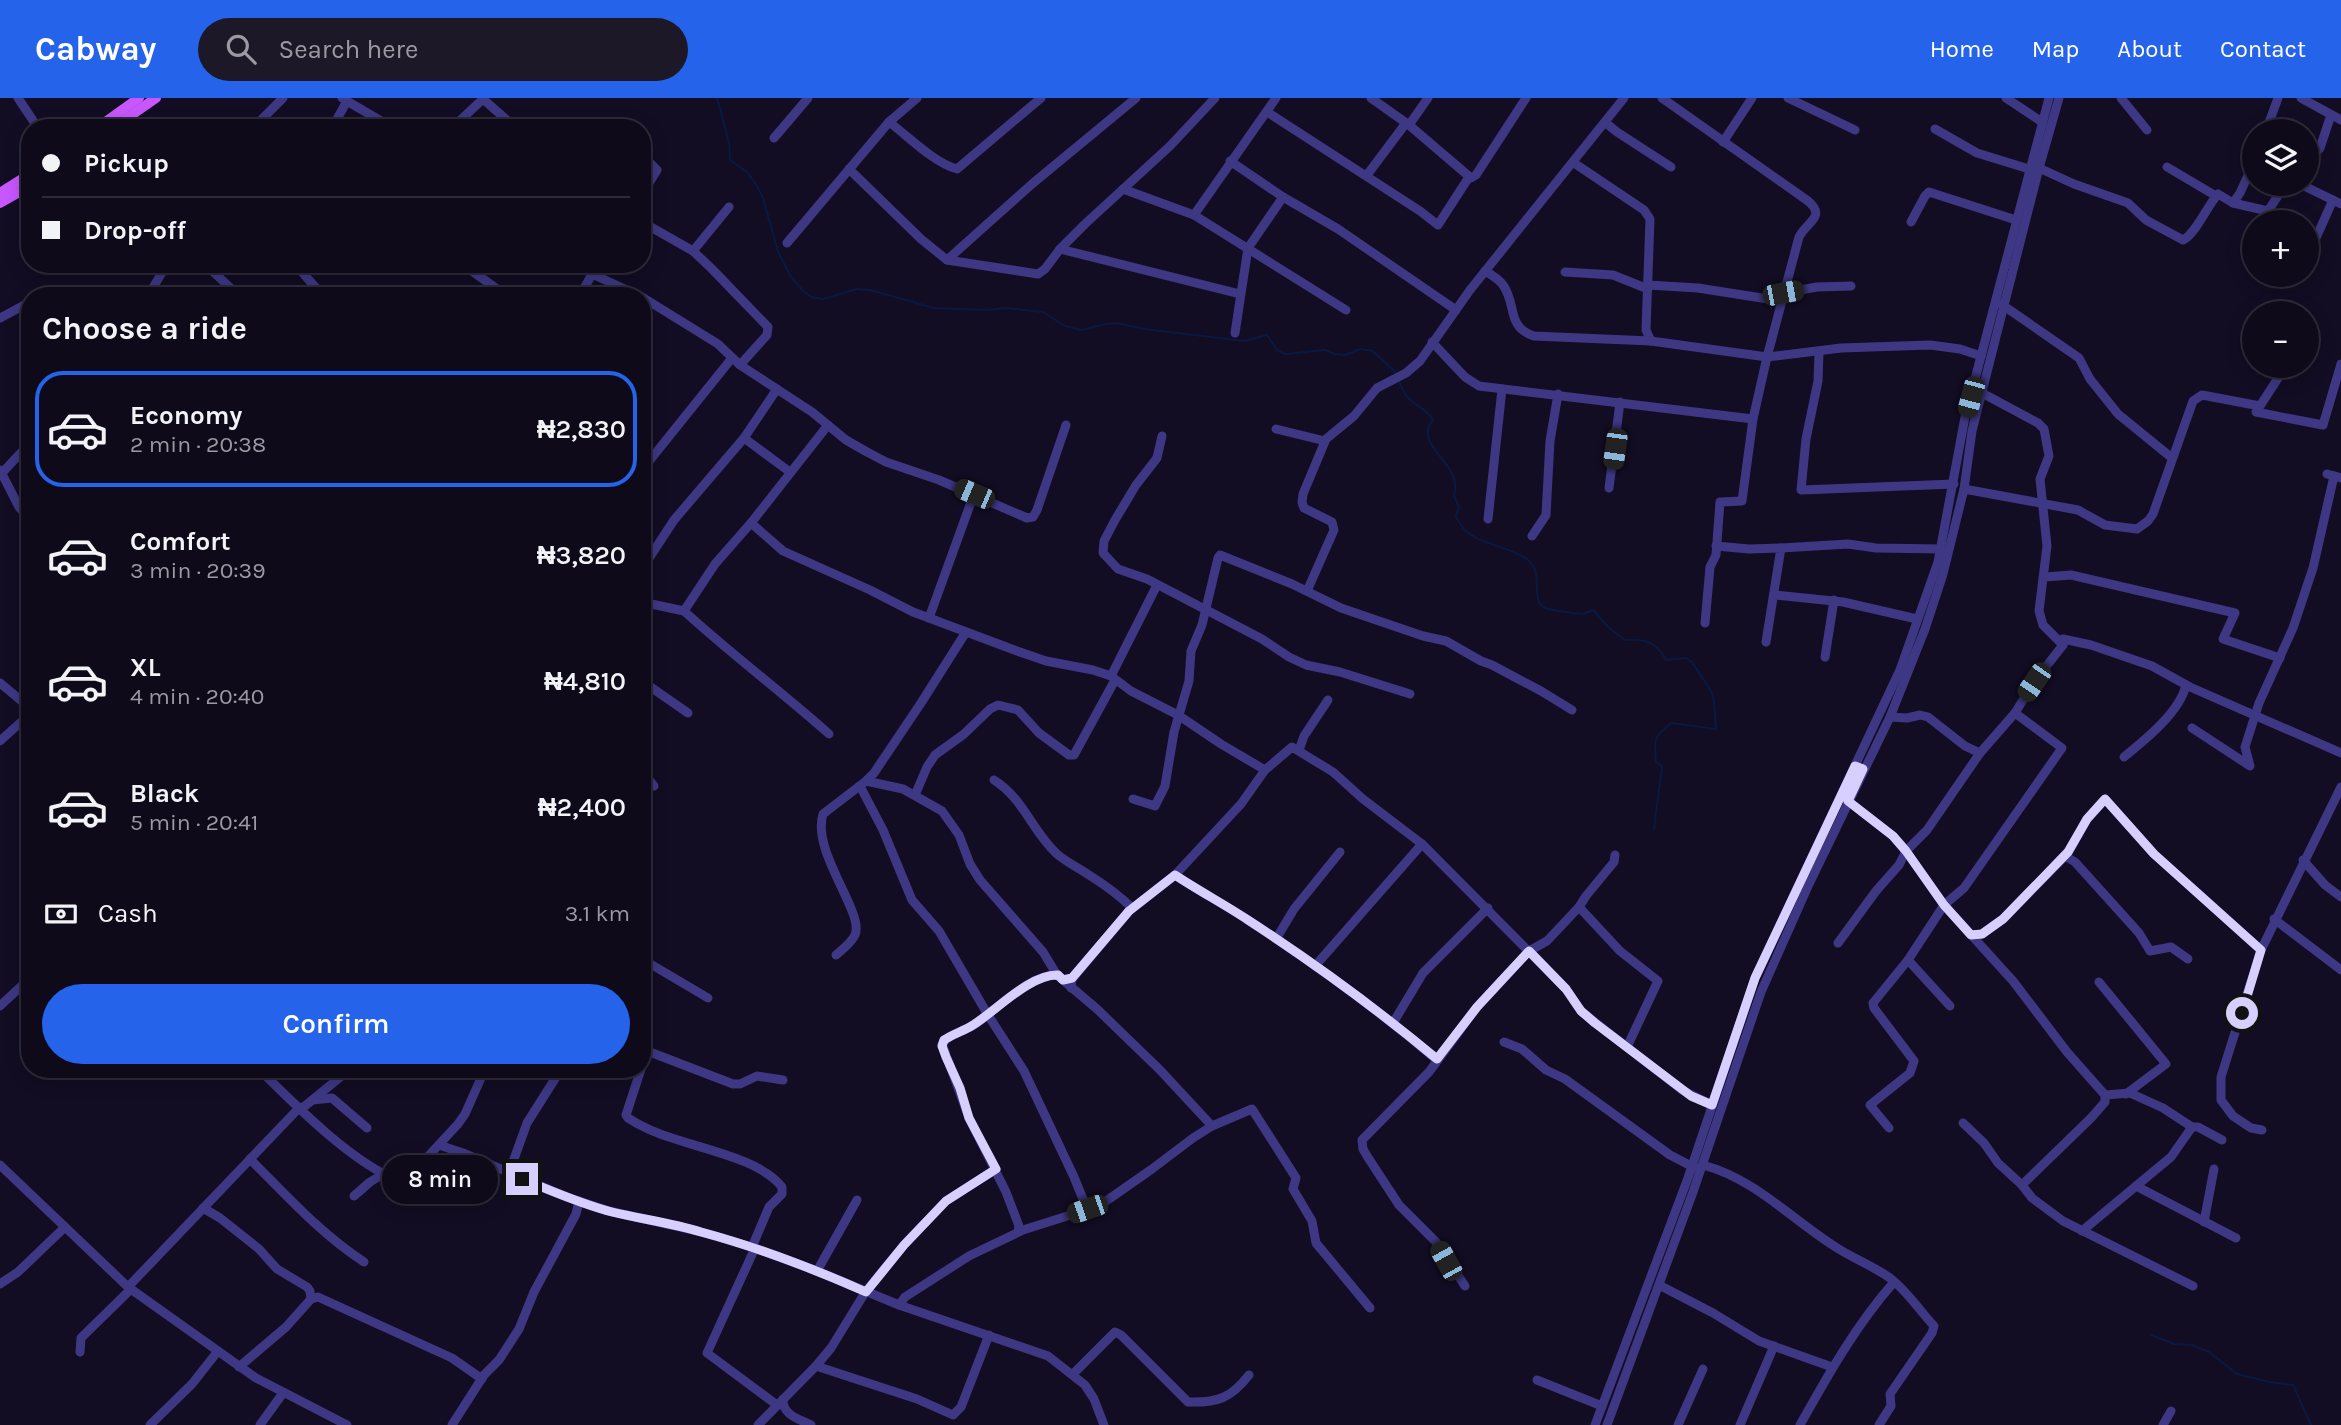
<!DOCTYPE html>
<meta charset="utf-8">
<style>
body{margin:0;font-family:Karla,sans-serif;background:#1c1827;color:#f1f3f6;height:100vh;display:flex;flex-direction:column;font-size:26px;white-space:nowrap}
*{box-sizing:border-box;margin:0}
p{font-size:23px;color:#9b9aa2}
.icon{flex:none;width:38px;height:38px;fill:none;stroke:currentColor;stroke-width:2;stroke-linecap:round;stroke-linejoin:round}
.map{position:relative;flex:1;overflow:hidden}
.panel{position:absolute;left:21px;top:189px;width:630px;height:791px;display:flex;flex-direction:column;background:#0e0a1a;border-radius:28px;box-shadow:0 4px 18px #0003,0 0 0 2px #2e2b39}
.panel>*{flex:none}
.banner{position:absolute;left:21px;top:21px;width:630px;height:154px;border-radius:28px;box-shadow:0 4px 18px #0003,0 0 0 2px #2e2b39;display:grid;align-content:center;height:154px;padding:0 21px;background:#0e0a1a}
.buttons{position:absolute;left:2242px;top:21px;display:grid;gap:14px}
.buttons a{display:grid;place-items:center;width:77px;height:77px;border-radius:50%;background:#0e0a1a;box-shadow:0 4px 18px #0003,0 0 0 2px #2e2b39;font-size:35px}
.end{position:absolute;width:32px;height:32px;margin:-16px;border:9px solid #d7d0ff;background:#111;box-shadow:0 0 0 4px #111}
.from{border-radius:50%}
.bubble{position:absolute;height:49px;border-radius:24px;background:#0e0a1a;box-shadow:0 4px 18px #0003,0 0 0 2px #2e2b39;font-size:23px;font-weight:600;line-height:49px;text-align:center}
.car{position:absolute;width:21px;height:42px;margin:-21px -10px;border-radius:9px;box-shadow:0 0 5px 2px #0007;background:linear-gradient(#222 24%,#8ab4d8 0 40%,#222 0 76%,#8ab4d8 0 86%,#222 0)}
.banner b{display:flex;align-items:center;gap:24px;height:66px;font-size:26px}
.banner b+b{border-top:2px solid #2e2b39}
.banner i{width:18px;height:18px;background:#f1f3f6}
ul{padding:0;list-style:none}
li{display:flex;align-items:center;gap:21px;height:116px;margin:0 14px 10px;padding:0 7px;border:4px solid transparent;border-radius:28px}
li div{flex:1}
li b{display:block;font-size:26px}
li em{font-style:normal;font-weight:600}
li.current{border-color:#2563eb}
li>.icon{width:63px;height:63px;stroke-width:1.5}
h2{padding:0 21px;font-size:32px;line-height:84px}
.pay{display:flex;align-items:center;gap:18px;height:77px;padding:0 21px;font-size:26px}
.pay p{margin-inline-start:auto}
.button{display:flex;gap:14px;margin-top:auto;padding:14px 21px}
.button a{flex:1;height:80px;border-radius:42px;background:#2563eb;color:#fff;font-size:28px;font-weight:600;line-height:80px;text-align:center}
header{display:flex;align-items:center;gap:42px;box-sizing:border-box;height:98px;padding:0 35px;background:#2563eb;color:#fff}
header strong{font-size:33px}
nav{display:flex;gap:38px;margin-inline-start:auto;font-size:24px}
.search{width:490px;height:63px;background:#1c1827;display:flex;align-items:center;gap:18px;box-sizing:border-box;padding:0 24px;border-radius:38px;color:#9b9aa2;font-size:26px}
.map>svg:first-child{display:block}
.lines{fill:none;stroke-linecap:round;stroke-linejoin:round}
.stream{stroke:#081a42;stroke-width:2}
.minor{stroke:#3e3784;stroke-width:9}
.major{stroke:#c857ff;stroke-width:10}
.route{stroke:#d7d0ff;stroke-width:9}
</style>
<header>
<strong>Cabway</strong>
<div class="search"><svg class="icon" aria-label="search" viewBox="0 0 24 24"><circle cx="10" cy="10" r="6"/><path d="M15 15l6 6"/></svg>Search here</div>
<nav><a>Home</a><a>Map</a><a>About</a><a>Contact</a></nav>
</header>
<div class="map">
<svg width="2341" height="1327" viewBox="0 0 2341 1327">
<rect width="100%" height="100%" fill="#120d23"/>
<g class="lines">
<g class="stream">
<path d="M 717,0 L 729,44 L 730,62 L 747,74 L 757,88 L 763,100 L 778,154 L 791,179 L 803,193 L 811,199 L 823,201 L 857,191 L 870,192 L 934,210 L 987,212 L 1005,210 L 1043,214 L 1065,228 L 1081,232 L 1105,226 L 1116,225 L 1145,231 L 1244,243 L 1267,237 L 1277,252 L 1285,256 L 1325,252 L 1335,256 L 1345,257 L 1360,251 L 1373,253 L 1396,275"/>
<path d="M 1399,283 C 1409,311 1422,304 1433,322 C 1431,325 1428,328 1428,332 C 1424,353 1463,369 1454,398 L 1459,409 L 1456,418 C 1468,449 1505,444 1528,462 C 1545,475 1529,502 1545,510 C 1550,512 1578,516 1583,516 C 1584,516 1593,512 1593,512 L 1608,529 L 1625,542 C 1645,541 1656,543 1666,562 L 1686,560 L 1692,564 L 1711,593 L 1714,603 L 1716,631 L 1671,625 C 1653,640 1654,642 1656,664 L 1662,668 L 1654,731"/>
<path d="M 2151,1237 L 2174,1246 L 2192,1247 L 2209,1254 L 2237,1276 L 2269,1284 L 2293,1287 L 2311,1327"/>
</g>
<g class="minor">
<path d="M 18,0 L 38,30"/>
<path d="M 1371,0 L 1409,27 L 1471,80 L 1476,77 L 1526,0"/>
<path d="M 1662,0 L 1808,103 C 1827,119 1806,124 1799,139 L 1767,259 L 1753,321 L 1742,403 L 1720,404 L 1716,457 L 1710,469 L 1705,525"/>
<path d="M 1788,0 L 1855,32"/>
<path d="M 2006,0 L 2042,24"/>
<path d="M 2121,0 L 2147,32"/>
<path d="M 2301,0 L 2341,22"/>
<path d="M 347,3 L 393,30"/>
<path d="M 1267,14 L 1420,113 L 1438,127 L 1469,79"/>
<path d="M 889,24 C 908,38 934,65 957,71 L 1041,0"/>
<path d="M 1606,25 L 1617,34 L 1671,69"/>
<path d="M 1409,27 L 1428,0"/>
<path d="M 253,30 L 283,0"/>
<path d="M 332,30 L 347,3 L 342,0"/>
<path d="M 452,30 L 483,1 L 516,30"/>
<path d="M 1935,31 L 1977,55 L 2029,71"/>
<path d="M 2266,33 L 2278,0"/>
<path d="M 774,40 L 808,0"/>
<path d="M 1723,44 L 1752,0"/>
<path d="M 642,57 L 657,72 L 642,96"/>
<path d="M 1230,63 L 1283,99 L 1338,131 L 1456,212"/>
<path d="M 1574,65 L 1644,112 L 1650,121 L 1646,232 L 1651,243"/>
<path d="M 2306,67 L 2320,50 L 2331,17"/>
<path d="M 2167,69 L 2216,98"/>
<path d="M 2039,70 L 2074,86 L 2128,105 L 2146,122 L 2183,142 C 2195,137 2207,108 2218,96 L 2233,105 L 2240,95 L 2254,64"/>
<path d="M 849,71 L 921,141 L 947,162 L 1038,176 L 1045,171 L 1060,151 L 1085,126 L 1170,48 L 1215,0"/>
<path d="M 1367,77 L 1406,25"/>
<path d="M 2300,86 L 2341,106"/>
<path d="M 1123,91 L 1194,117 L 1346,212"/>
<path d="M 2233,105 L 2268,113 L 2281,93 L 2293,86"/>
<path d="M 1194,117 L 1276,0"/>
<path d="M 642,124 L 693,153 L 712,171 L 768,229 L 767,237 L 740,267"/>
<path d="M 1911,124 L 1925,98 L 1929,94 L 2016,122"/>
<path d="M 787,145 L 889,24 L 917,0"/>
<path d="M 1060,151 L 1240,196"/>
<path d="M 693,153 L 729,109"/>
<path d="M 947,162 L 1032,86 L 1136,0"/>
<path d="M 2306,162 L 2333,102"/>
<path d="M 205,166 L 239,198"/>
<path d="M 295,166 L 323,198"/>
<path d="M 459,166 L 472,173 L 497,191"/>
<path d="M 579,166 L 592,176 L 598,166"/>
<path d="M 1485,173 C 1492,177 1499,181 1503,187 C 1517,206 1506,229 1534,238 L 1651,243 L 1767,259 L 1841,250 L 1930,247 L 1960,251 L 1981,258"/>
<path d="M 1565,174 L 1613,177 L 1648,191"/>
<path d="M 1648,187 L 1698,190 L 1781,203"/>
<path d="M 1783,195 L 1817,189 L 1851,188"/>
<path d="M 148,198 L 167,166"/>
<path d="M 492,198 L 497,191 L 507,198"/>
<path d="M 580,198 L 592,176 L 640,198"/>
<path d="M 642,199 L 718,246 L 740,267 L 812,314 L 846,342 L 867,354 L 886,364 L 939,382 L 1027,420 L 1033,419 L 1037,412 L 1066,327"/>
<path d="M 2001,206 L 2079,260 L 2090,281 L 2118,316 L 2172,360"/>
<path d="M 0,220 L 30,204"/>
<path d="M 1235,235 L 1248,150 L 1283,99"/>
<path d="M 1432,244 L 1465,279 L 1479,288 L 1753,321"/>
<path d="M 1819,254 L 1818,283 L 1806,341 L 1801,392 L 1954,386"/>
<path d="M 1982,295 L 2038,325 L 2044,331 L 2049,358 L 2040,381 L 2047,448 L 2039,513 L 2043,527 L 2063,547"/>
<path d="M 2256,314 L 2323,327 L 2341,266"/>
<path d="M 1276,331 L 1325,343"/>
<path d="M 1162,338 L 1157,360 L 1136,387 L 1115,422 L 1104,443 L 1103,455 L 1118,471 L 1147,481 L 1262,541 L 1289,559 L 1306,567 L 1340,574 L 1410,596"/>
<path d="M 744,340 L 790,374"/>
<path d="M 0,372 L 19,409 L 30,421"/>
<path d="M 642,372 L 732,260"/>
<path d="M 2,375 L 30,345"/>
<path d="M 2327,376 L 2341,380"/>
<path d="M 1609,390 L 1620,304"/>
<path d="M 1964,391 L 2078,412 L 2105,427 L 2137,431 L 2148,423 L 2153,416 L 2193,303 L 2202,297 L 2260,308 L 2280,277"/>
<path d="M 1488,421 L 1502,291"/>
<path d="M 751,425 L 783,453 L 870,492 L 913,514 L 1017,553 L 1046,563 L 1093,572 L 1111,578 L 1131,593 L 1178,617 L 1221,646 L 1265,672"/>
<path d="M 1532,438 L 1546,417 L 1550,343 L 1558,296"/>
<path d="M 1716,448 L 1749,451 L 1781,450 L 1766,544"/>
<path d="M 1781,450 L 1848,446 L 1876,450 L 1941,451"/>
<path d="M 642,471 L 674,422 L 744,340 L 777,291"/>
<path d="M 2045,479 L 2071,477 L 2235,515 L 2223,541 L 2280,560"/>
<path d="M 1307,493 L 1334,432 L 1332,424 L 1304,410 L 1302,404 L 1303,396 L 1326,341 L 1354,318 L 1377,290 L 1406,275 L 1420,263 L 1470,192 L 1624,0"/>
<path d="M 1775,497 L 1843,504 L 1917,521"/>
<path d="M 642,504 L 684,513 L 715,466 L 751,425 L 828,327"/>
<path d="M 684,513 C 731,556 782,594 829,636"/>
<path d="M 929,520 L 974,396"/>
<path d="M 1825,559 L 1834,502"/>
<path d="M 1111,578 L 1157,487"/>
<path d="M 642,583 L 688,615"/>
<path d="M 0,585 L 30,610"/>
<path d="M 1890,619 L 1907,620 L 1920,617 L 1928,619 L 1965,648 L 1980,655"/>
<path d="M 2192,630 L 2250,668 L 2245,649 L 2259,605 L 2293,530 L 2313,470 L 2334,378"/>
<path d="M 0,643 L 30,616"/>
<path d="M 1299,652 L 1304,638 L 1328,602"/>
<path d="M 2124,659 C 2145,642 2180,614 2186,587"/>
<path d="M 642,674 L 654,688"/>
<path d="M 994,682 C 1024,701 1032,733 1057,756 C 1066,764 1079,770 1089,777 C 1105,787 1119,797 1132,810"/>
<path d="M 866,683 L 903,691 L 942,713 L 959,737 L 970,766 L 980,782 L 1043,854 L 1057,877 L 1097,911 L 1160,972 L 1212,1028"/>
<path d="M 860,688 L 883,732 L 912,802 L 939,833 L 988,917 L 1024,973 L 1074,1079 L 1087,1111"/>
<path d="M 915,697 L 927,669 L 935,657 L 964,636 L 990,611 L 998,607 L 1018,612 L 1039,635 L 1069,657 L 1074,657 L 1115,582"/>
<path d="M 1133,701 L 1155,708 L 1165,688 L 1174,634 L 1189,583 L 1191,553 L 1202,527 L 1218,460 L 1220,457 L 1292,486 L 1341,510 L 1423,538 L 1446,543 L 1481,563 L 1492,567 L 1541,593 L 1572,612"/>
<path d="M 1848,703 L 1893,738 L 1906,753 L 1944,807 L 2013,883 L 2067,954 L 2105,997 L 2105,1004 L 2091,1020 L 2022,1087"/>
<path d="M 2065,758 L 2075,764 L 2139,835 L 2150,853 L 2171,849 L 2188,861"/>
<path d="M 2303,762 L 2325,787 L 2341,799"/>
<path d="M 1175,777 C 1199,793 1224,806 1248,822 C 1314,865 1377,911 1437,962"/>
<path d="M 1579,809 L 1620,853 L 1658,883 L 1627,949"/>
<path d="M 2274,821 L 2341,872"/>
<path d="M 1971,837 L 1982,836 L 2003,821 L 2068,755 L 2087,721 L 2105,701 L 2154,756 L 2261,852 L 2341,689"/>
<path d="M 1276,841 L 1294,811 L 1340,754"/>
<path d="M 1838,845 L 1876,793 L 1899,767 L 1906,753 L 1927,732 L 1980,655 L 2015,615 L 2034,584 L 2063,547 L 2063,541 L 2091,547 L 2152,568 L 2190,589 L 2341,655"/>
<path d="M 2261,852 L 2221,979 L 2221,1002 L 2233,1018 L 2251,1030 L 2262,1032"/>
<path d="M 836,857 C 842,852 852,844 855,837 C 865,815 811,754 823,716 L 866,683 L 874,675 L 921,605 L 966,534"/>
<path d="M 642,861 L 708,900"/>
<path d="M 1315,868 L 1422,746"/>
<path d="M 2099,884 L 2166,966 L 2126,996"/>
<path d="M 1071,890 L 1072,881 L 1129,813 L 1175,777 L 1241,706 L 1265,672 L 1292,649 L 1333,674 L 1363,701 L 1422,746 L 1566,891 L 1581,913 L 1596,925 L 1682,992 L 1712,1007"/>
<path d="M 0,908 L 30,880"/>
<path d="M 1950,908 L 1908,862 L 1944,807 L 1964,790 L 2062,650 L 2015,615"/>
<path d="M 1393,925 L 1423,875 L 1488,810"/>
<path d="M 1504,944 L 1522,951 L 1546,972 L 1565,981 L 1670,1057 L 1697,1071"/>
<path d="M 642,951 L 733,986 L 740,986 L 757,978 L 783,982"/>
<path d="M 259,971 C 294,1006 354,1067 400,1083 L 409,1079 L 458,1026 L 465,1016 L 485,971"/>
<path d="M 641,971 L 626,1017 L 628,1020 C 643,1030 661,1037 678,1042 C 708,1052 762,1063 782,1089 L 782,1096 L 769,1109 L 752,1149"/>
<path d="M 312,1002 L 332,1000 L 367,1030"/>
<path d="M 1963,1025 L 1984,1045 L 1998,1065 L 2022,1087 L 2032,1100 L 2063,1123 L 2193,1188"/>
<path d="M 2192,1029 L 2198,1029 L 2222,1042"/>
<path d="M 1889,1030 L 1870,1007 L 1910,975 L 1914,963 L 1874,910 L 1873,905 L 1908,862"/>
<path d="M 439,1047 L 463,1055 L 567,1099 L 609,1113 L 698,1133 L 755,1150 L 817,1173 L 899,1207 L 1048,1258 L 1085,1287 L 1094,1301 L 1104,1327"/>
<path d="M 250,1061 C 287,1098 320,1135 364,1164"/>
<path d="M 0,1067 L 128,1189 L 256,1280 L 347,1327"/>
<path d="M 1703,1067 C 1755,1081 1790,1120 1834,1148 C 1852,1160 1873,1168 1890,1180 C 1907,1193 1920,1213 1934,1228 L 1932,1235 L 1890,1296 L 1891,1308 L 1879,1327"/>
<path d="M 509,1075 L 527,1025 L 558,976"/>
<path d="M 2136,1088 L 2236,1140"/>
<path d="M 354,1098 L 370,1084 L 385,1075"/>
<path d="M 203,1110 L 220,1120 L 259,1151 L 277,1171 L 307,1189 L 310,1193 L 311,1201"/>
<path d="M 2204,1124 L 2214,1071"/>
<path d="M 2082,1133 L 2171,1059 L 2192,1029 L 2163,1010 L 2130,995 L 2105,997"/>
<path d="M 1018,1134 L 1019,1128 L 1006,1094 L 969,1020 L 942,946 C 948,936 964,933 974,927 C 997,912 1029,876 1057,877"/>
<path d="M 755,1150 L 707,1255 L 777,1307"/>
<path d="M 817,1173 L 857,1102"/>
<path d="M 0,1186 L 18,1174 L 65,1129"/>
<path d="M 1659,1187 L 1713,1215 L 1759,1243 L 1832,1269"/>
<path d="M 1465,1188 L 1436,1144 L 1399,1107 L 1367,1058 L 1363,1051 L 1362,1042 L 1429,974 L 1477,909 L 1529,853 L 1547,843 L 1579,809 L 1586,798 L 1614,764 L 1615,757"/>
<path d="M 128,1189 L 299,1010 L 305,1008 L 350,971"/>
<path d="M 899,1207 L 905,1199 L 969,1158 L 1023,1132 L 1099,1108 L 1152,1071 L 1193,1040 L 1212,1028 L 1252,1011 L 1296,1080 L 1293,1091 L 1312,1123 L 1316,1145 L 1370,1210"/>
<path d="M 80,1254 L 81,1240 L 131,1191"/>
<path d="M 816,1268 L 917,1301 L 953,1317 L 961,1309 L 989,1237"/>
<path d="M 239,1269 L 286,1229 L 311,1201 L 318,1199 L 452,1260 L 482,1281"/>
<path d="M 1073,1276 L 1115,1234 L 1121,1237 L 1188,1304 C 1218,1305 1231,1300 1249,1277"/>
<path d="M 1537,1282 L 1602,1308"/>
<path d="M 783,1301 C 782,1317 799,1321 811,1327"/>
<path d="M 150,1327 L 192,1286 L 218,1253"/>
<path d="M 260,1327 L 283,1295"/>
<path d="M 452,1327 L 484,1277 L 499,1262 L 519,1231 L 534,1194 L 576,1116 L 579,1103"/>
<path d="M 758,1327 L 816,1268 L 831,1250 L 866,1193 L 904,1147 L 946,1103 L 996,1071"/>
<path d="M 1595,1327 L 1688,1080 L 1755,880 L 1900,572 L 1938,464 L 1965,319 L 2049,0"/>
<path d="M 1607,1327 L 1693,1094 L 1761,894 L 1809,786 L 1890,619 L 1925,531 L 1943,476 L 1964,391 L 1972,333 L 2039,70 L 2059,0"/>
<path d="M 1678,1327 L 1703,1271"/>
<path d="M 1740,1327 L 1774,1248"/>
<path d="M 1800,1327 C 1828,1277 1856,1227 1894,1184"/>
<path d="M 2163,1327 L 2171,1313"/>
</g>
<g class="major">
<path d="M 97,30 L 139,0"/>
<path d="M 113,30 L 156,0"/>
<path d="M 0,95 L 30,76"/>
<path d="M 0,105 L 30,88"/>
</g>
</g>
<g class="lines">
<path class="route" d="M 522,1081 C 552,1093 581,1106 612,1114 C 641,1121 672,1125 701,1134 C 757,1149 812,1170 866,1194 L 904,1147 L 946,1103 L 996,1071 L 969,1020 L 960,990 L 946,959 L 942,948 L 944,942 C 953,936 964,933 973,927 C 996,913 1030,876 1058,877 L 1063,882 L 1072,880 L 1129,813 L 1175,777 C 1199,793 1224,806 1248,822 C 1314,865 1377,911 1437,961 L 1477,909 L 1529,853 L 1566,891 L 1581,913 L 1595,925 L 1691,998 L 1712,1007 L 1755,880 L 1855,668 L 1863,671 L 1848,703 L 1893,738 L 1906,753 L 1944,807 L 1971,837 L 1982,836 L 2003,821 L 2068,754 L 2087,721 L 2105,701 L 2154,756 L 2261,852 L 2242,915"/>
</g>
</svg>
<div class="buttons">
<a><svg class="icon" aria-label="layers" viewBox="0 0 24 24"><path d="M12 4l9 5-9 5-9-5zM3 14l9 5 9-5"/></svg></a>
<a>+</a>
<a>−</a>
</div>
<i class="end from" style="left:2242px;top:915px"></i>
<i class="end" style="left:522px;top:1081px"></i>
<div class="bubble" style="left:382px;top:1057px;width:116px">8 min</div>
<i class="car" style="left:1783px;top:195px;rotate:79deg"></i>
<i class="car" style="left:1971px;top:299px;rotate:195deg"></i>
<i class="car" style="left:1615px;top:351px;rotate:188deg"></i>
<i class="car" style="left:974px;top:396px;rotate:293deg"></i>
<i class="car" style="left:2034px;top:584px;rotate:214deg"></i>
<i class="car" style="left:1087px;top:1111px;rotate:251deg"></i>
<i class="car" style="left:1446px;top:1163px;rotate:331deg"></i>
<div class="banner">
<b><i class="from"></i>Pickup</b>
<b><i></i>Drop-off</b>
</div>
<section class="panel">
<h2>Choose a ride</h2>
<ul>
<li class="current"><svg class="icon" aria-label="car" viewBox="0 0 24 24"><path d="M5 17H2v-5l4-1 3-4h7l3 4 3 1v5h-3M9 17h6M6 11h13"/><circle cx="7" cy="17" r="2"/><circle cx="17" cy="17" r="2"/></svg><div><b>Economy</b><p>2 min · 20:38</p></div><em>₦2,830</em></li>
<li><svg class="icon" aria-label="car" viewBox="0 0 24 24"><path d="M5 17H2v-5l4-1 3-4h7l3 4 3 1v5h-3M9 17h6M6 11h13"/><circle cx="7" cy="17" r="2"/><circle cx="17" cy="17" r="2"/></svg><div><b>Comfort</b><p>3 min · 20:39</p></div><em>₦3,820</em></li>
<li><svg class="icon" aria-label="car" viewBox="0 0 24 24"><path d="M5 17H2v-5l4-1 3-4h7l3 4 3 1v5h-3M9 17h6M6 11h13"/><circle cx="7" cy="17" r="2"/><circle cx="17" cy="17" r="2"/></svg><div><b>XL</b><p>4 min · 20:40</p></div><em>₦4,810</em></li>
<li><svg class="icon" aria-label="car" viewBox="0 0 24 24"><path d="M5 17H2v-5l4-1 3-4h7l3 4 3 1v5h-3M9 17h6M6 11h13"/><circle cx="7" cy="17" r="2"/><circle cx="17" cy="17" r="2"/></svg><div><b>Black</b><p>5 min · 20:41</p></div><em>₦2,400</em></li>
</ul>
<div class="pay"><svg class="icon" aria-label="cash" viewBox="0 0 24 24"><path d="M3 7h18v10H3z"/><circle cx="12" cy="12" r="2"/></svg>Cash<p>3.1 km</p></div>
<div class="button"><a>Confirm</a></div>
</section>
</div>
